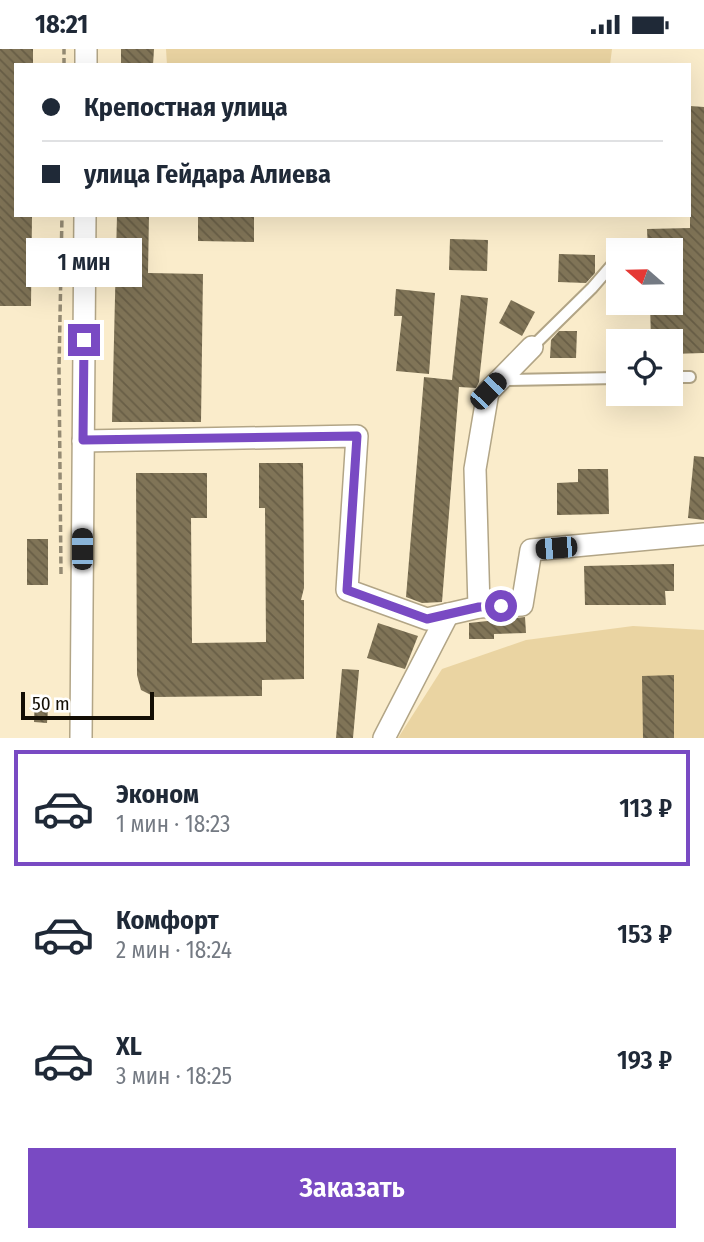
<!DOCTYPE html>
<html lang="ru">
<meta charset="utf-8">
<style>
body{margin:0;font-family:"Fira Sans Condensed",sans-serif;background:#f6f6f7;color:#1f2937;height:100vh;display:flex;flex-direction:column;font-size:26px;white-space:nowrap}
*{box-sizing:border-box;margin:0}
p{font-size:23px;color:#747a83}
.icon{flex:none;width:38px;height:38px;fill:none;stroke:currentColor;stroke-width:2;stroke-linecap:round;stroke-linejoin:round}
.map{position:relative;height:689px;overflow:hidden}
.sheet{display:flex;flex-direction:column;background:#fff;flex:1}
.sheet>*{flex:none}
.guide{position:absolute;left:14px;top:14px;width:677px;height:154px;border-radius:0px;box-shadow:0 7px 28px #0002;display:grid;align-content:center;height:154px;padding:0 28px;background:#fff}
.needle{width:46px;rotate:290deg}
.fabs{position:absolute;left:606px;top:189px;display:grid;gap:14px}
.fabs a{display:grid;place-items:center;width:77px;height:77px;border-radius:0px;background:#fff;box-shadow:0 7px 28px #0002;font-size:35px}
.scale{position:absolute;left:21px;bottom:18px;width:133px;box-sizing:border-box;padding-left:7px;border:4px solid #130e04;border-top:0;font-size:19px;line-height:24px;white-space:nowrap;color:#130e04;-webkit-text-stroke:5px #fff;paint-order:stroke}
.end{position:absolute;width:32px;height:32px;margin:-16px;border:9px solid #794ac3;background:#fff;box-shadow:0 0 0 4px #fff}
.from{border-radius:50%}
.bubble{position:absolute;height:49px;border-radius:0px;background:#fff;box-shadow:0 7px 28px #0002;font-size:23px;font-weight:600;line-height:49px;text-align:center}
.car{position:absolute;width:21px;height:42px;margin:-21px -10px;border-radius:9px;box-shadow:0 0 5px 2px #0007;background:linear-gradient(#222 24%,#8ab4d8 0 40%,#222 0 76%,#8ab4d8 0 86%,#222 0)}
.guide b{display:flex;align-items:center;gap:24px;height:66px;font-size:26px}
.guide b+b{border-top:2px solid #e0e1e3}
.guide i{width:18px;height:18px;background:#1f2937}
ul{padding:12px 0 0;list-style:none}
li{display:flex;align-items:center;gap:21px;height:116px;margin:0 14px 10px;padding:0 14px;border:4px solid transparent;border-radius:0px}
li div{flex:1}
li b{display:block;font-size:26px}
li em{font-style:normal;font-weight:600}
li.on{border-color:#794ac3}
li>.icon{width:63px;height:63px;stroke-width:1.5}
.primary-button{display:flex;gap:14px;margin-top:auto;padding:14px 28px}
.primary-button a{flex:1;height:80px;border-radius:0px;background:#794ac3;color:#fff;font-size:28px;font-weight:600;line-height:80px;text-align:center}
.status{display:flex;justify-content:space-between;align-items:center;height:49px;padding:0 35px;background:#fff;direction:ltr}
.status svg{height:19px;fill:currentColor}
.map>svg:first-child{display:block}
.park{fill:#ead4a2}
.building{fill:url(#building-back-hatch)}
.lines{fill:none;stroke-linecap:round;stroke-linejoin:round}
.service-casing{stroke:#b2a586;stroke-width:14}
.minor-casing{stroke:#b2a586;stroke-width:24}
.path{stroke:#958b74;stroke-width:3.5;stroke-dasharray:7 3.5;stroke-linecap:butt}
.service{stroke:#fff;stroke-width:10}
.minor{stroke:#fff;stroke-width:21}
.route{stroke:#794ac3;stroke-width:9}
</style>
<div class="status"><b>18:21</b><svg viewBox="0 0 49 12"><path d="M0 12V9h3v3zM5 12V6h3v6zM10 12V3h3v9zM15 12V0h3v12zM26 1h20v11H26zM47 4h2v5h-2z"/></svg></div>
<div class="map">
<svg width="704" height="689" viewBox="0 0 704 689">
<defs>
<pattern id="building-back-hatch" width="6" height="6" patternUnits="userSpaceOnUse" patternTransform="scale(1.75)"><rect width="6" height="6" fill="#807457"/><path d="M-1 5l2 2M0 0l6 6M5-1l2 2" fill="none" stroke="#685e46"/></pattern>
</defs>
<rect width="100%" height="100%" fill="#faeccb"/>
<g class="park">
<path d="M 166,0 L 612,0 L 610,16 L 167,16 Z"/>
<path d="M 633,577 L 704,581 L 704,689 L 398,689 L 442,620 L 526,591 Z"/>
</g>
<g class="building">
<path d="M 0,0 L 33,0 L 33,16 L 16,16 L 16,166 L 32,166 L 31,257 L 0,257 Z"/>
<path d="M 121,0 L 154,0 L 153,16 L 121,16 Z"/>
<path d="M 690,57 L 704,58 L 704,304 L 670,305 L 670,292 L 651,292 L 650,254 L 670,254 L 670,201 L 648,201 L 647,180 L 690,179 Z"/>
<path d="M 117,166 L 149,166 L 148,224 L 203,225 L 201,373 L 112,373 Z"/>
<path d="M 198,166 L 254,166 L 254,193 L 198,192 Z"/>
<path d="M 450,190 L 488,191 L 487,222 L 449,221 Z"/>
<path d="M 559,205 L 595,206 L 595,224 L 586,234 L 558,233 Z"/>
<path d="M 396,240 L 435,244 L 429,325 L 396,322 L 402,267 L 394,267 Z"/>
<path d="M 461,246 L 488,249 L 479,333 L 476,339 L 459,338 L 442,553 L 422,554 L 406,548 L 424,328 L 452,331 Z"/>
<path d="M 511,251 L 535,263 L 522,287 L 499,274 Z"/>
<path d="M 559,282 L 577,282 L 576,309 L 550,309 L 551,291 Z"/>
<path d="M 694,407 L 704,408 L 704,471 L 688,469 Z"/>
<path d="M 259,414 L 303,414 L 304,539 L 301,551 L 304,551 L 304,630 L 262,631 L 262,647 L 155,648 L 141,641 L 137,626 L 136,424 L 207,424 L 207,469 L 191,469 L 192,594 L 266,593 L 265,459 L 259,459 Z"/>
<path d="M 578,420 L 608,420 L 609,465 L 557,466 L 557,434 L 578,433 Z"/>
<rect x="27" y="490" width="21" height="46"/>
<path d="M 674,515 L 674,542 L 665,542 L 666,556 L 585,556 L 584,517 Z"/>
<path d="M 525,568 L 526,584 L 494,585 L 494,590 L 469,590 L 469,574 Z"/>
<path d="M 378,574 L 418,587 L 405,620 L 367,609 Z"/>
<path d="M 342,620 L 359,621 L 353,689 L 336,689 Z"/>
<path d="M 674,626 L 674,689 L 643,689 L 642,627 Z"/>
<path d="M 35,648 L 49,648 L 47,674 L 34,673 Z"/>
</g>
<g class="lines">
<defs>
<g id="service">
<path d="M 532,298 L 592,239 L 618,209"/>
<path d="M 670,328 L 690,328"/>
<path d="M 502,331 L 618,329"/>
</g>
<g id="minor">
<path d="M 86,16 L 86,0"/>
<path d="M 83,392 L 357,387 L 347,541 L 427,570 L 479,558 L 475,420 L 488,343 L 532,298"/>
<path d="M 479,558 L 522,556 L 531,501 L 704,485"/>
<path d="M 81,689 L 85,166"/>
<path d="M 384,689 L 448,565"/>
</g>
</defs>
<use href="#service" class="service-casing"/>
<use href="#minor" class="minor-casing"/>
<g class="path">
<path d="M 64,16 L 64,0"/>
<path d="M 61,525 L 59,320 L 62,166"/>
</g>
<use href="#service" class="service"/>
<use href="#minor" class="minor"/>
</g>
<g class="lines">
<path class="route" d="M 84,291 L 83,391 L 357,387 L 347,541 L 427,570 L 479,558 L 501,557"/>
</g>
</svg>
<div class="fabs">
<a><svg class="needle" viewBox="-14 -14 28 28"><path d="M0-13l5 13h-10z" fill="#e53935"/><path d="M0 13l5-13h-10z" fill="#747a83"/></svg></a>
<a><svg class="icon" aria-label="locate" viewBox="0 0 24 24"><circle cx="12" cy="12" r="6"/><path d="M12 2v4M12 18v4M2 12h4M18 12h4"/></svg></a>
</div>
<div class="scale">50 m</div>
<i class="end from" style="left:501px;top:557px"></i>
<i class="end" style="left:84px;top:291px"></i>
<div class="bubble" style="left:26px;top:189px;width:116px">1 мин</div>
<i class="car" style="left:488px;top:342px;rotate:44deg"></i>
<i class="car" style="left:556px;top:499px;rotate:265deg"></i>
<i class="car" style="left:82px;top:500px;rotate:0deg"></i>
<div class="guide">
<b><i class="from"></i>Крепостная улица</b>
<b><i></i>улица Гейдара Алиева</b>
</div>
</div>
<section class="sheet">
<ul>
<li class="on"><svg class="icon" aria-label="car" viewBox="0 0 24 24"><path d="M5 17H2v-5l4-1 3-4h7l3 4 3 1v5h-3M9 17h6M6 11h13"/><circle cx="7" cy="17" r="2"/><circle cx="17" cy="17" r="2"/></svg><div><b>Эконом</b><p>1 мин · 18:23</p></div><em>113 ₽</em></li>
<li><svg class="icon" aria-label="car" viewBox="0 0 24 24"><path d="M5 17H2v-5l4-1 3-4h7l3 4 3 1v5h-3M9 17h6M6 11h13"/><circle cx="7" cy="17" r="2"/><circle cx="17" cy="17" r="2"/></svg><div><b>Комфорт</b><p>2 мин · 18:24</p></div><em>153 ₽</em></li>
<li><svg class="icon" aria-label="car" viewBox="0 0 24 24"><path d="M5 17H2v-5l4-1 3-4h7l3 4 3 1v5h-3M9 17h6M6 11h13"/><circle cx="7" cy="17" r="2"/><circle cx="17" cy="17" r="2"/></svg><div><b>XL</b><p>3 мин · 18:25</p></div><em>193 ₽</em></li>
</ul>
<div class="primary-button"><a>Заказать</a></div>
</section>
